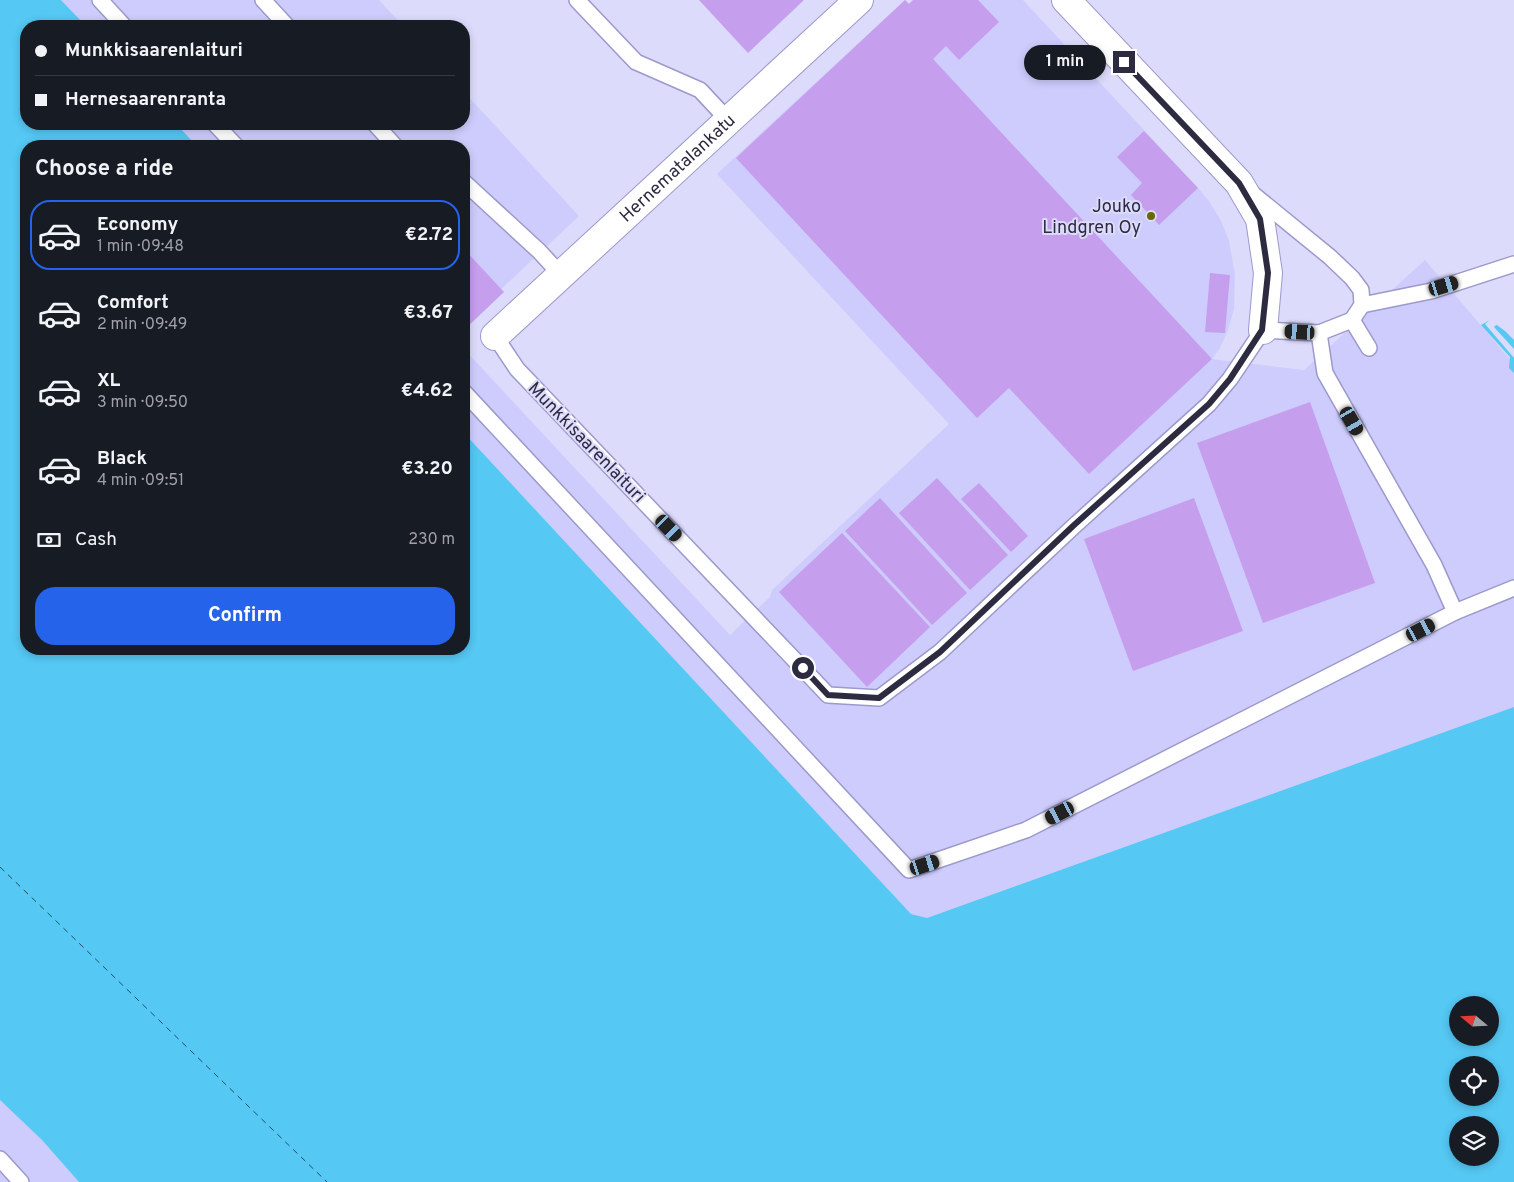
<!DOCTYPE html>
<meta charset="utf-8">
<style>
body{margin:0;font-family:Overpass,sans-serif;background:#242831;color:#f1f3f6;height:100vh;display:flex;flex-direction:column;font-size:19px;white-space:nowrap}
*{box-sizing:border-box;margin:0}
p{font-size:16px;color:#9ea1a6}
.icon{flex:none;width:28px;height:28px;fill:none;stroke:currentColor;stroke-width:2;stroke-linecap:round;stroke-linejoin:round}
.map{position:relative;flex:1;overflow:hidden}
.sheet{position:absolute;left:20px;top:140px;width:450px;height:515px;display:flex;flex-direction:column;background:#171b24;border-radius:20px;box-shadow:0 2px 8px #0003}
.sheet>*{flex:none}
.top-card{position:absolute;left:20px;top:20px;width:450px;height:110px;border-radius:20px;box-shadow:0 2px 8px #0003;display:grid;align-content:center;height:110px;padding:0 15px;background:#171b24}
.needle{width:32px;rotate:289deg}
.tools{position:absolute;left:1449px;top:996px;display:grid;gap:10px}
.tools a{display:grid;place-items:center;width:50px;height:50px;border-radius:50%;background:#171b24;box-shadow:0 2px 8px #0003;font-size:25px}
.end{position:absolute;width:22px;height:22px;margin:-11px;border:6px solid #2d2b40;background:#fff;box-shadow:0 0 0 2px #fff}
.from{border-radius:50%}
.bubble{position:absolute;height:35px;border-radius:18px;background:#171b24;box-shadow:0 2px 8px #0003;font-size:16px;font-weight:700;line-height:35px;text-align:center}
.car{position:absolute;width:15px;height:30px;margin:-15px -8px;border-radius:6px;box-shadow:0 0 4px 1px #0007;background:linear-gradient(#222 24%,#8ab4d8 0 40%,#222 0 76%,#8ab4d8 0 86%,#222 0)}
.top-card b{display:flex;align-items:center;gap:18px;height:48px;font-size:19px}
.top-card b+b{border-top:1px solid #363941}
.top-card i{width:12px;height:12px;background:#f1f3f6}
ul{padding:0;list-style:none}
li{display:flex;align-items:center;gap:15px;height:70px;margin:0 10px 8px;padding:0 5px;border:2px solid transparent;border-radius:20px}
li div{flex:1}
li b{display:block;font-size:19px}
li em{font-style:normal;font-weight:700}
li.current{border-color:#2563eb}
li>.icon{width:45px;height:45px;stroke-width:1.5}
h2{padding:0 15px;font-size:22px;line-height:60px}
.pay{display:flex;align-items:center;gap:12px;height:55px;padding:0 15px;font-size:19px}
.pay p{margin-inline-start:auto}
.primary-button{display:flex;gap:10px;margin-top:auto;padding:10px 15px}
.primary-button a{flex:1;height:58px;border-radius:20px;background:#2563eb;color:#fff;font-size:20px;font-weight:700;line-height:58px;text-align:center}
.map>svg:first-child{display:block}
.built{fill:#ceccfc}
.water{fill:#55c8f4;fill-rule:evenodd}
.pier{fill:#dcdbfb}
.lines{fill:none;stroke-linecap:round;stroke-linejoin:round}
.ferry{stroke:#205063;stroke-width:1;stroke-dasharray:6 5;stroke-linecap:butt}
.building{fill:#c69eee}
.lane-casing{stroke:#9c99cc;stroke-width:18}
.street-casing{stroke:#9c99cc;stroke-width:30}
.lane{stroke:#fff;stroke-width:15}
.street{stroke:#fff;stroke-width:28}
.route{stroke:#2d2b40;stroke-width:6}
.poi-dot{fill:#6b6700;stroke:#dcdbfb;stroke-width:2}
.labels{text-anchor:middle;stroke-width:4;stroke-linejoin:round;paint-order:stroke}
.street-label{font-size:18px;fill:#2d2b40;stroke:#dcdbfb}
.poi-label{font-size:18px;fill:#2d2b40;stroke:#dcdbfb;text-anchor:end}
</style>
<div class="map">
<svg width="1514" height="1182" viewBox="0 0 1514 1182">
<rect width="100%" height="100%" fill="#dcdbfb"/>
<g class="built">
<path d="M 61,0 L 379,0 L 403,26 L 86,26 Z"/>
<path d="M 905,0 L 909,4 L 913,0 L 1023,0 L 1198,188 L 1209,201 L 1221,221 L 1229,241 L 1235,274 L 1234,309 L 1228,330 L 1220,348 L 1212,359 L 1304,370 L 1425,260 L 1514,364 L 1514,707 L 927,918 L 911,914 L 464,433 L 464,349 L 730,635 L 770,597 L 772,590 L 949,424 L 717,174 Z"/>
<path d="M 464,92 L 579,216 L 464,324 L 464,146 L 197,146 L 176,124 L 464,124 Z"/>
<path d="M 0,1100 L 42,1140 L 79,1182 L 0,1182 Z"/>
</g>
<g class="water">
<path d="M 0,0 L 61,0 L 86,26 L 26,26 L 26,124 L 176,124 L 197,146 L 26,146 L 26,649 L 464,649 L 464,433 L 911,914 L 927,918 L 1514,707 L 1514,1182 L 79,1182 L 42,1140 L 0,1100 ZM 1458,1005 L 1490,1005 L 1490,1038 L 1458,1038 ZM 1458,1065 L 1490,1065 L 1490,1098 L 1458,1098 ZM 1458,1125 L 1490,1125 L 1490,1158 L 1458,1158 Z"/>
<path d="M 1490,320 L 1505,331 L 1514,340 L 1514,373 L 1509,368 L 1510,357 L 1481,325 Z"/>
</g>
<path class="pier" d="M 1492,318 L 1497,324 L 1494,327 L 1514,349 L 1514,358 L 1485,324 Z"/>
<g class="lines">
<path class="ferry" d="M 0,867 L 327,1182"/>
</g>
<g class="building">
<path d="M 699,0 L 804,0 L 748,53 Z"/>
<path d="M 905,0 L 909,4 L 913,0 L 978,0 L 999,22 L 959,60 L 946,46 L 933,59 L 1212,359 L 1089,474 L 1009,388 L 977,418 L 736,158 Z"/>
<path d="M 1144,131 L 1198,188 L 1159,225 L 1131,195 L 1142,183 L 1117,157 Z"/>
<path d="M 464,249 L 504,292 L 464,330 Z"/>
<path d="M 1210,273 L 1230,275 L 1225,333 L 1205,332 Z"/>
<path d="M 1310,402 L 1375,583 L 1263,623 L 1197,443 Z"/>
<path d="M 937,478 L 1008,555 L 970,590 L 899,513 Z"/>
<path d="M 979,483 L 1028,536 L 1011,552 L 961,499 Z"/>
<path d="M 880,498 L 967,593 L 932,625 L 845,531 Z"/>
<path d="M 1194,498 L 1243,631 L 1133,671 L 1084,539 Z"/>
<path d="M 842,533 L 930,627 L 867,687 L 779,592 Z"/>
</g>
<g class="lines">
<defs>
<g id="lane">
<path d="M 100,0 L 124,26"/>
<path d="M 263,0 L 287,26"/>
<path d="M 577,0 L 636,62 L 700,90 L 728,120"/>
<path d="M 215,124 L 236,146"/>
<path d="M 375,124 L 395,146"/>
<path d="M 464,182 L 539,251 L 561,275"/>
<path d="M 1362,305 L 1431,291 L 1514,264"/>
<path d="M 1352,320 L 1369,348"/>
<path d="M 1319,333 L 1325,373 L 1434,565 L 1455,612"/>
<path d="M 495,336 L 517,369 L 828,695 L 879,698 L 940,652 L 1073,527 L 1209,404 L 1230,379 L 1263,330 L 1319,333 L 1352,320 L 1362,305 L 1361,290 L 1352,278 L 1330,257 L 1254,195"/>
<path d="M 464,392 L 909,870 L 1026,830 L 1455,612 L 1514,588"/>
<path d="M 0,1159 L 21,1182"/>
</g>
<g id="street">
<path d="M 1066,0 L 1239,183 L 1260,219 L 1268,273 L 1263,330"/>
<path id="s1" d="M 495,336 L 859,0"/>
</g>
</defs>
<use href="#lane" class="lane-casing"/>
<use href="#street" class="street-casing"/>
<use href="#lane" class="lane"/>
<use href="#street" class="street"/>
</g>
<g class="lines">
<path class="route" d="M 803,668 L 828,695 L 879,698 L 940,652 L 1073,526 L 1209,404 L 1230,379 L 1262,330 L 1268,273 L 1260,219 L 1239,183 L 1124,62"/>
</g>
<circle class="poi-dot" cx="1151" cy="216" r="5"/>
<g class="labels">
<g class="street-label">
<text dy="6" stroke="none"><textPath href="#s1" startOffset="248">Hernematalankatu</textPath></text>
<text transform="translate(587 442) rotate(46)" y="6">Munkkisaarenlaituri</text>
</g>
<g class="poi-label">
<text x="1141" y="212">Jouko<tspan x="1141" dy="21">Lindgren Oy</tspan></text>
</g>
</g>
</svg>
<div class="tools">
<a><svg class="needle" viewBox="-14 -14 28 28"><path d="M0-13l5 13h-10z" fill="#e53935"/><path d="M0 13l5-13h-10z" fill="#9ea1a6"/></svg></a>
<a><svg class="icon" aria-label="locate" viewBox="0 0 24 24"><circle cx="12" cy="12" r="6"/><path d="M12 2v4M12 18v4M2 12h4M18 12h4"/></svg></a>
<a><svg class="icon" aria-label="layers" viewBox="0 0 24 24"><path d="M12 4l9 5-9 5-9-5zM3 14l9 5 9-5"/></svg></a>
</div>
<i class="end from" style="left:803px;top:668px"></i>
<i class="end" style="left:1124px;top:62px"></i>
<div class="bubble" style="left:1024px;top:45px;width:82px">1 min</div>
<i class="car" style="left:1444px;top:286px;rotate:73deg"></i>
<i class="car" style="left:1300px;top:332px;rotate:273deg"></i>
<i class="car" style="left:1352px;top:421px;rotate:150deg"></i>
<i class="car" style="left:669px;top:528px;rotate:136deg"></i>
<i class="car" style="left:1421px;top:630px;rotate:63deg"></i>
<i class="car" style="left:1060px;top:813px;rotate:243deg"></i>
<i class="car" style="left:925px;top:865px;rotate:72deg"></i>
<div class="top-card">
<b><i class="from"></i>Munkkisaarenlaituri</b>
<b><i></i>Hernesaarenranta</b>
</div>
<section class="sheet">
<h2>Choose a ride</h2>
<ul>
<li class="current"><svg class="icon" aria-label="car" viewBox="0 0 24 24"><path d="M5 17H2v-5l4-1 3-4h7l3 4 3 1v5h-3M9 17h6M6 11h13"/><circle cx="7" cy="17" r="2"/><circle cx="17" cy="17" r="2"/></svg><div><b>Economy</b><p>1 min · 09:48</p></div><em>€2.72</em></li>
<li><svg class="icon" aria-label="car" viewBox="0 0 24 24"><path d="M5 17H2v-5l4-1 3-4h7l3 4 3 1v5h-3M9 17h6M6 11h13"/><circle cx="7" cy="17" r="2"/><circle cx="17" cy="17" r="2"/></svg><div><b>Comfort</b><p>2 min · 09:49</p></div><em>€3.67</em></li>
<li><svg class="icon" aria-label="car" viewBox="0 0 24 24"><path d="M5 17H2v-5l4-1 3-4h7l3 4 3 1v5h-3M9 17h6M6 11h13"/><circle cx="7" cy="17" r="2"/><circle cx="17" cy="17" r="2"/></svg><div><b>XL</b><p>3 min · 09:50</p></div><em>€4.62</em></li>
<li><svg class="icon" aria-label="car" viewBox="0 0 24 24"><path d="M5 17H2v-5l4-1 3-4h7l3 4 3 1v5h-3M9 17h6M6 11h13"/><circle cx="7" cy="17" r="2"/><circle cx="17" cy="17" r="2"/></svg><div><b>Black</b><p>4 min · 09:51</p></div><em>€3.20</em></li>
</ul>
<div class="pay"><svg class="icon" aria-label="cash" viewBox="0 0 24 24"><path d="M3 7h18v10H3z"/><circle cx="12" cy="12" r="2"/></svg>Cash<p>230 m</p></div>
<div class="primary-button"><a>Confirm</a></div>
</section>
</div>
